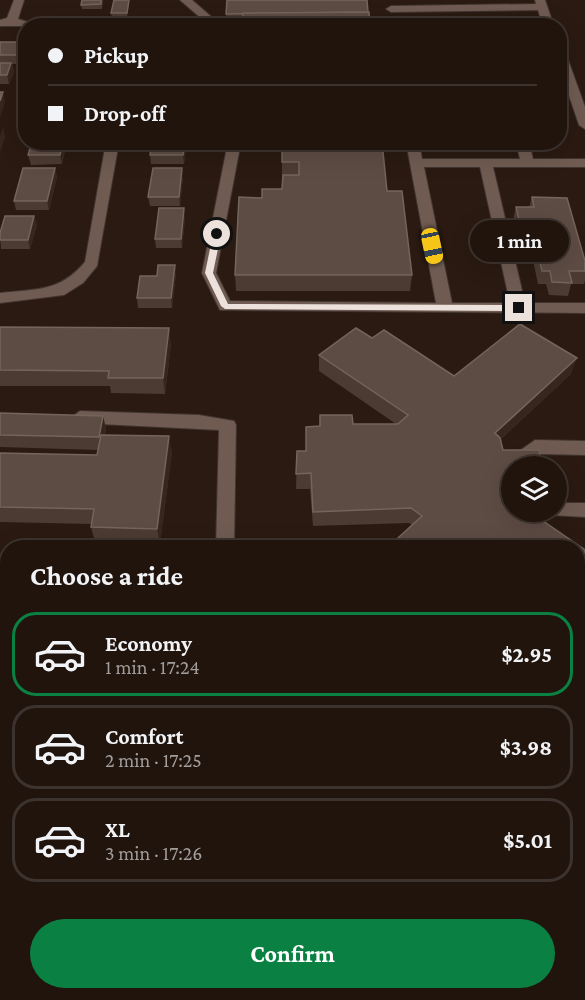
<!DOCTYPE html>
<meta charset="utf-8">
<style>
body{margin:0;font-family:"Crimson Pro",serif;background:#2d211b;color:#f1f3f6;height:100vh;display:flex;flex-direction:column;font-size:22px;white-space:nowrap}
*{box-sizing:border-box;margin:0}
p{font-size:20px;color:#a29e9d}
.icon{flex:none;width:33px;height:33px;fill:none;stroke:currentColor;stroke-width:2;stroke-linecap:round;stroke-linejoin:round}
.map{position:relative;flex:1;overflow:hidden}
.side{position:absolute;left:0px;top:540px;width:585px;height:460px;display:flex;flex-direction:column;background:#20140d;border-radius:24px 24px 0 0;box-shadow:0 6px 24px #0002,0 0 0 2px #3d332e}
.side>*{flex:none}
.banner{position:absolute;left:18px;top:18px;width:549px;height:132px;border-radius:24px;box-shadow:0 6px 24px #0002,0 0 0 2px #3d332e;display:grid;align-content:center;height:132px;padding:0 30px;background:#20140d}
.buttons{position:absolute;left:501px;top:456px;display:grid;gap:12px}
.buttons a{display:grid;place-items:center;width:66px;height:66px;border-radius:50%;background:#20140d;box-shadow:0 6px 24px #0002,0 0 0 2px #3d332e;font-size:30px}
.end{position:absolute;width:27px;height:27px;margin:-14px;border:8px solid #ede1db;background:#111;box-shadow:0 0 0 3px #111}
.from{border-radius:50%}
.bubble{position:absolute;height:42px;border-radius:21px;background:#20140d;box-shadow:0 6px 24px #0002,0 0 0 2px #3d332e;font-size:20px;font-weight:700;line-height:42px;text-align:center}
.car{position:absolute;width:18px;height:36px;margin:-18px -9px;border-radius:8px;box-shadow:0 0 4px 2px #0007;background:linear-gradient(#f5c518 24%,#345 0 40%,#f5c518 0 76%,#345 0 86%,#f5c518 0)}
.banner b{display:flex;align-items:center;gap:21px;height:57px;font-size:22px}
.banner b+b{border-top:2px solid #3d332e}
.banner i{width:15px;height:15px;background:#f1f3f6}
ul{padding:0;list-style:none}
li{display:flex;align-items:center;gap:18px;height:84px;margin:0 12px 9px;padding:0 18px;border:3px solid #3d332e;border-radius:24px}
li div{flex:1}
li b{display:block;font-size:22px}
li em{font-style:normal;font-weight:700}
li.active{border-color:#0b8043}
li>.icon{width:54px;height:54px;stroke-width:1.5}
h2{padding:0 30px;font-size:27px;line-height:72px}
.action{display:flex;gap:12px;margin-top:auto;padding:12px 30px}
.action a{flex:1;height:69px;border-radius:36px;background:#0b8043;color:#fff;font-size:24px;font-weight:700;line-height:69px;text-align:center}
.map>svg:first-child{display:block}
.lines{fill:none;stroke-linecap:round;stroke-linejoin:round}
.minor-casing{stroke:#413531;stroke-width:2}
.minor{fill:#6f5b51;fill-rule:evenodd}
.wall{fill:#4b3b32}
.shaded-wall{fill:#37261d}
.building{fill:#5d4c44;stroke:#73645c;stroke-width:1.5}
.route{fill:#ede1db}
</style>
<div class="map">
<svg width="585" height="1000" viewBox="0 0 585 1000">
<rect width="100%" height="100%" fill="#2a1a11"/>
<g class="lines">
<defs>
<g id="minor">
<path d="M 14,0 L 24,0 L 18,19 L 41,26 L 0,26 L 0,20 L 7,18 Z"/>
<path d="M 180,0 L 192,0 L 222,26 L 210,26 Z"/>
<path d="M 535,0 L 545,0 L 554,26 L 543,26 L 538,10 L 391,12 L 386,9 L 391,6 L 536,4 Z"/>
<path d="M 560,51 L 566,54 L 585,107 L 585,129 L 579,125 L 560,69 Z"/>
<path d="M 106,142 L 119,142 L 97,266 L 83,283 L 64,295 L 0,303 L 0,293 C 36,289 60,292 85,262 Z"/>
<path d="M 228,142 L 241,142 L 216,273 L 230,301 L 436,303 L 406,142 L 419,142 L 422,159 L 520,159 L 516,142 L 529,142 L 533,159 L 585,159 L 585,167 L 493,167 L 525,303 L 585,303 L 585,313 L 220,310 L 202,273 ZM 424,167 L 480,167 L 510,303 L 452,303 Z"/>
<path d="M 80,411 L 199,415 L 234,421 L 236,425 L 234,548 L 216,548 L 219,430 L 80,423 L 72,417 Z"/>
<path d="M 535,440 L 585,441 L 585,455 L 539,454 L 530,461 L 530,466 L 514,466 L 515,454 Z"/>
<path d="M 556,503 L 585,503 L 585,517 L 550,515 L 548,512 L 556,512 Z"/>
<rect x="202" y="993" width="26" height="7"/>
</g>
</defs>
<use href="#minor" class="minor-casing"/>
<use href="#minor" class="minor"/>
</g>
<g class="wall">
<path d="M 82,0 L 103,0 L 102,9 L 82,9 L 81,5 Z"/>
<path d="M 129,0 L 127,18 L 112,18 L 111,13 Z"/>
<path d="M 227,0 L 370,26 L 227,26 L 226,14 Z"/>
<path d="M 0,42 L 26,42 L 26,64 L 12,64 L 14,72 L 9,84 L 0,84 Z"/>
<path d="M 67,142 L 62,164 L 31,165 L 28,155 Z"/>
<path d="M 187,142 L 184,164 L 151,164 L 150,155 Z"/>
<path d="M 282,142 L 387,191 L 412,275 L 410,291 L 236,291 L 235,275 L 262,198 L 282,189 Z"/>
<path d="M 55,168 L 57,177 L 49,210 L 16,210 L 14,201 Z"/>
<path d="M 183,177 L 180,206 L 150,206 L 148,197 Z"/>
<path d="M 532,197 L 585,261 L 585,280 L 584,284 L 571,284 L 568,296 L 549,295 L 546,284 L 538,284 L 531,251 L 520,250 L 513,220 L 516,207 L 529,207 Z"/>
<path d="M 34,216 L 37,225 L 30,249 L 1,249 L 0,233 Z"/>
<path d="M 185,218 L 182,248 L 156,248 L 155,239 Z"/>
<path d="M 176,274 L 172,308 L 138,308 L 137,298 Z"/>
<path d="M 0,327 L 171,344 L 165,394 L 111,393 L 110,386 L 0,386 Z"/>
<path d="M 372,338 L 454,376 L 571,374 L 501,439 L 503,450 L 512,466 L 512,490 L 509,497 L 585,550 L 585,654 L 578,649 L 578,548 L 412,525 L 409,523 L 313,526 L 310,489 L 296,489 L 297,451 L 306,451 L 306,427 L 319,426 L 320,415 L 353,424 L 396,424 L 319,371 L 319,355 Z"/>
<path d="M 0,413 L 103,416 L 106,429 L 105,435 L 172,452 L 160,543 L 95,542 L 91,527 L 92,524 L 0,522 L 0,453 L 97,455 L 98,450 L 0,447 Z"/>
<path d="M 0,572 L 8,573 L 8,659 L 0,659 Z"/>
<rect x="0" y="674" width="8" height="96"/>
<rect x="0" y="826" width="8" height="107"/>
</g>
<g class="shaded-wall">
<path d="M 11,63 L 14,72 L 9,84 L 7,75 Z"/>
<path d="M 3,92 L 5,102 L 0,118 L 0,101 Z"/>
<path d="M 3,127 L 5,137 L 0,153 L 0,136 Z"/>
<path d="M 63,142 L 67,142 L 62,164 L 60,155 Z"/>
<path d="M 185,142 L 187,142 L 184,164 L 183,155 Z"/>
<path d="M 55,168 L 57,177 L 49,210 L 47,201 Z"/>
<path d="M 182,168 L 183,177 L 180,206 L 179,197 Z"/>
<path d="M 184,208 L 185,218 L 182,248 L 181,239 Z"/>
<path d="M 34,216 L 37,225 L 30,249 L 28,240 Z"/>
<path d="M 175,265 L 176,274 L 172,308 L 171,298 Z"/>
<path d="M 169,328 L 171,344 L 165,394 L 163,378 Z"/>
<path d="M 577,358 L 571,374 L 491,448 L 495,433 Z"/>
<path d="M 103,416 L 106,429 L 102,450 L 99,437 Z"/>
<path d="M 169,436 L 172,452 L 160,543 L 157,529 Z"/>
<path d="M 512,490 L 507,505 L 505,494 Z"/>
</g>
<g class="building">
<path d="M 82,0 L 101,0 L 101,4 L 81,5 Z"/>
<path d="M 114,0 L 129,0 L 127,13 L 111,13 Z"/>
<path d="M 227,0 L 367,0 L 368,12 L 226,14 Z"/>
<path d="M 369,12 L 370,26 L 242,26 L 243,13 Z"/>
<rect x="0" y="42" width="26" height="13"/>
<path d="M 0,63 L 11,63 L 7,75 L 0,75 Z"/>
<path d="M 0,92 L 3,92 L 0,101 Z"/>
<path d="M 32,142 L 63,142 L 60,155 L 28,155 Z"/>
<path d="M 152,142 L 185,142 L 183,155 L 150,155 Z"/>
<path d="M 282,142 L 382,142 L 387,191 L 402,191 L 412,275 L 235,275 L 239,197 L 262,198 L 262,189 L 282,189 L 283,175 L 299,175 L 299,162 L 282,162 Z"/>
<path d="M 23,168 L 55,168 L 47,201 L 14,201 Z"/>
<path d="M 153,168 L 182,168 L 179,197 L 148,197 Z"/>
<path d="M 532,197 L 567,198 L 585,261 L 585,271 L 569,271 L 572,283 L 552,282 L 550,271 L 542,271 L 534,238 L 523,237 L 516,207 L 534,207 Z"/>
<path d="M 159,208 L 184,208 L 181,239 L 155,239 Z"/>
<path d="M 5,216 L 34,216 L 28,240 L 0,240 L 0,233 Z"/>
<path d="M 158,265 L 175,265 L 171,298 L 137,298 L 140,276 L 157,276 Z"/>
<path d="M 520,324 L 577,358 L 495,433 L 500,438 L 503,450 L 539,450 L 542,466 L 512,466 L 512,475 L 509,476 L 512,490 L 505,494 L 512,499 L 512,512 L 530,512 L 585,550 L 585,636 L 578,630 L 578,548 L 387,548 L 422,516 L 411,508 L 313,512 L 311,473 L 296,474 L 297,451 L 306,451 L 306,427 L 320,426 L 320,415 L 352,415 L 353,424 L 398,424 L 408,415 L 319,355 L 356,328 L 372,338 L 384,330 L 454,376 Z"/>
<path d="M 0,327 L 169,328 L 163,378 L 108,378 L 109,371 L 0,370 Z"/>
<path d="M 0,413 L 103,416 L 99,437 L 0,435 Z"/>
<path d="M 101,435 L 169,436 L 157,529 L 91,527 L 94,509 L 0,507 L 0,453 L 97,455 Z"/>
<path d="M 0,572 L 8,573 L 8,646 L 0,645 Z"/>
<rect x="0" y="674" width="8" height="85"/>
<path d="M 578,703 L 585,708 L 585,771 L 578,782 Z"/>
<rect x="0" y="826" width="8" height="100"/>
<path d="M 578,915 L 585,921 L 585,1000 L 478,1000 L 475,998 L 478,993 L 578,993 Z"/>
<path d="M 329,993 L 441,993 L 437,1000 L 324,1000 Z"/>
</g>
<path class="route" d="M 217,232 L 221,234 L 213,273 L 228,304 L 519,305 L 523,308 L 519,311 L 225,309 L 221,306 L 205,273 L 213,234 Z"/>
</svg>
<div class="buttons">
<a><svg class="icon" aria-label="layers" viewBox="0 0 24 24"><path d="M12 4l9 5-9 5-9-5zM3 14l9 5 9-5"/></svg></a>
</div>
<i class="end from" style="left:217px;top:234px"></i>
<i class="end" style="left:519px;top:308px"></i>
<div class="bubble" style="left:470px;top:220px;width:99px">1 min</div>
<i class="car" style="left:432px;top:246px;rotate:168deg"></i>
<div class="banner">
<b><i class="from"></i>Pickup</b>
<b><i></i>Drop-off</b>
</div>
<section class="side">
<h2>Choose a ride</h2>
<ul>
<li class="active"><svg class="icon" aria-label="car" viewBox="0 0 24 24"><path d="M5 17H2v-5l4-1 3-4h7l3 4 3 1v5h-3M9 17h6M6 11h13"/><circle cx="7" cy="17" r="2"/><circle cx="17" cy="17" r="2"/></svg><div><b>Economy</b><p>1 min · 17:24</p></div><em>$2.95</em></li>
<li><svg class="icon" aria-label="car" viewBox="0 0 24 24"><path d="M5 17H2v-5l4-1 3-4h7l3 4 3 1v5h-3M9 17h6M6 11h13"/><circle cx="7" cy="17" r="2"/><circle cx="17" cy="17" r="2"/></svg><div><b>Comfort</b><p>2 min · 17:25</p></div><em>$3.98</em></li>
<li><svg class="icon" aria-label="car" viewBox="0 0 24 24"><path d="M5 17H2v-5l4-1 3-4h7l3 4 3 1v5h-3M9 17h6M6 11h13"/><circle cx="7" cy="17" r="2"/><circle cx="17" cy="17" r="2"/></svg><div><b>XL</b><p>3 min · 17:26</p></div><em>$5.01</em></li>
</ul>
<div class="action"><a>Confirm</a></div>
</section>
</div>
